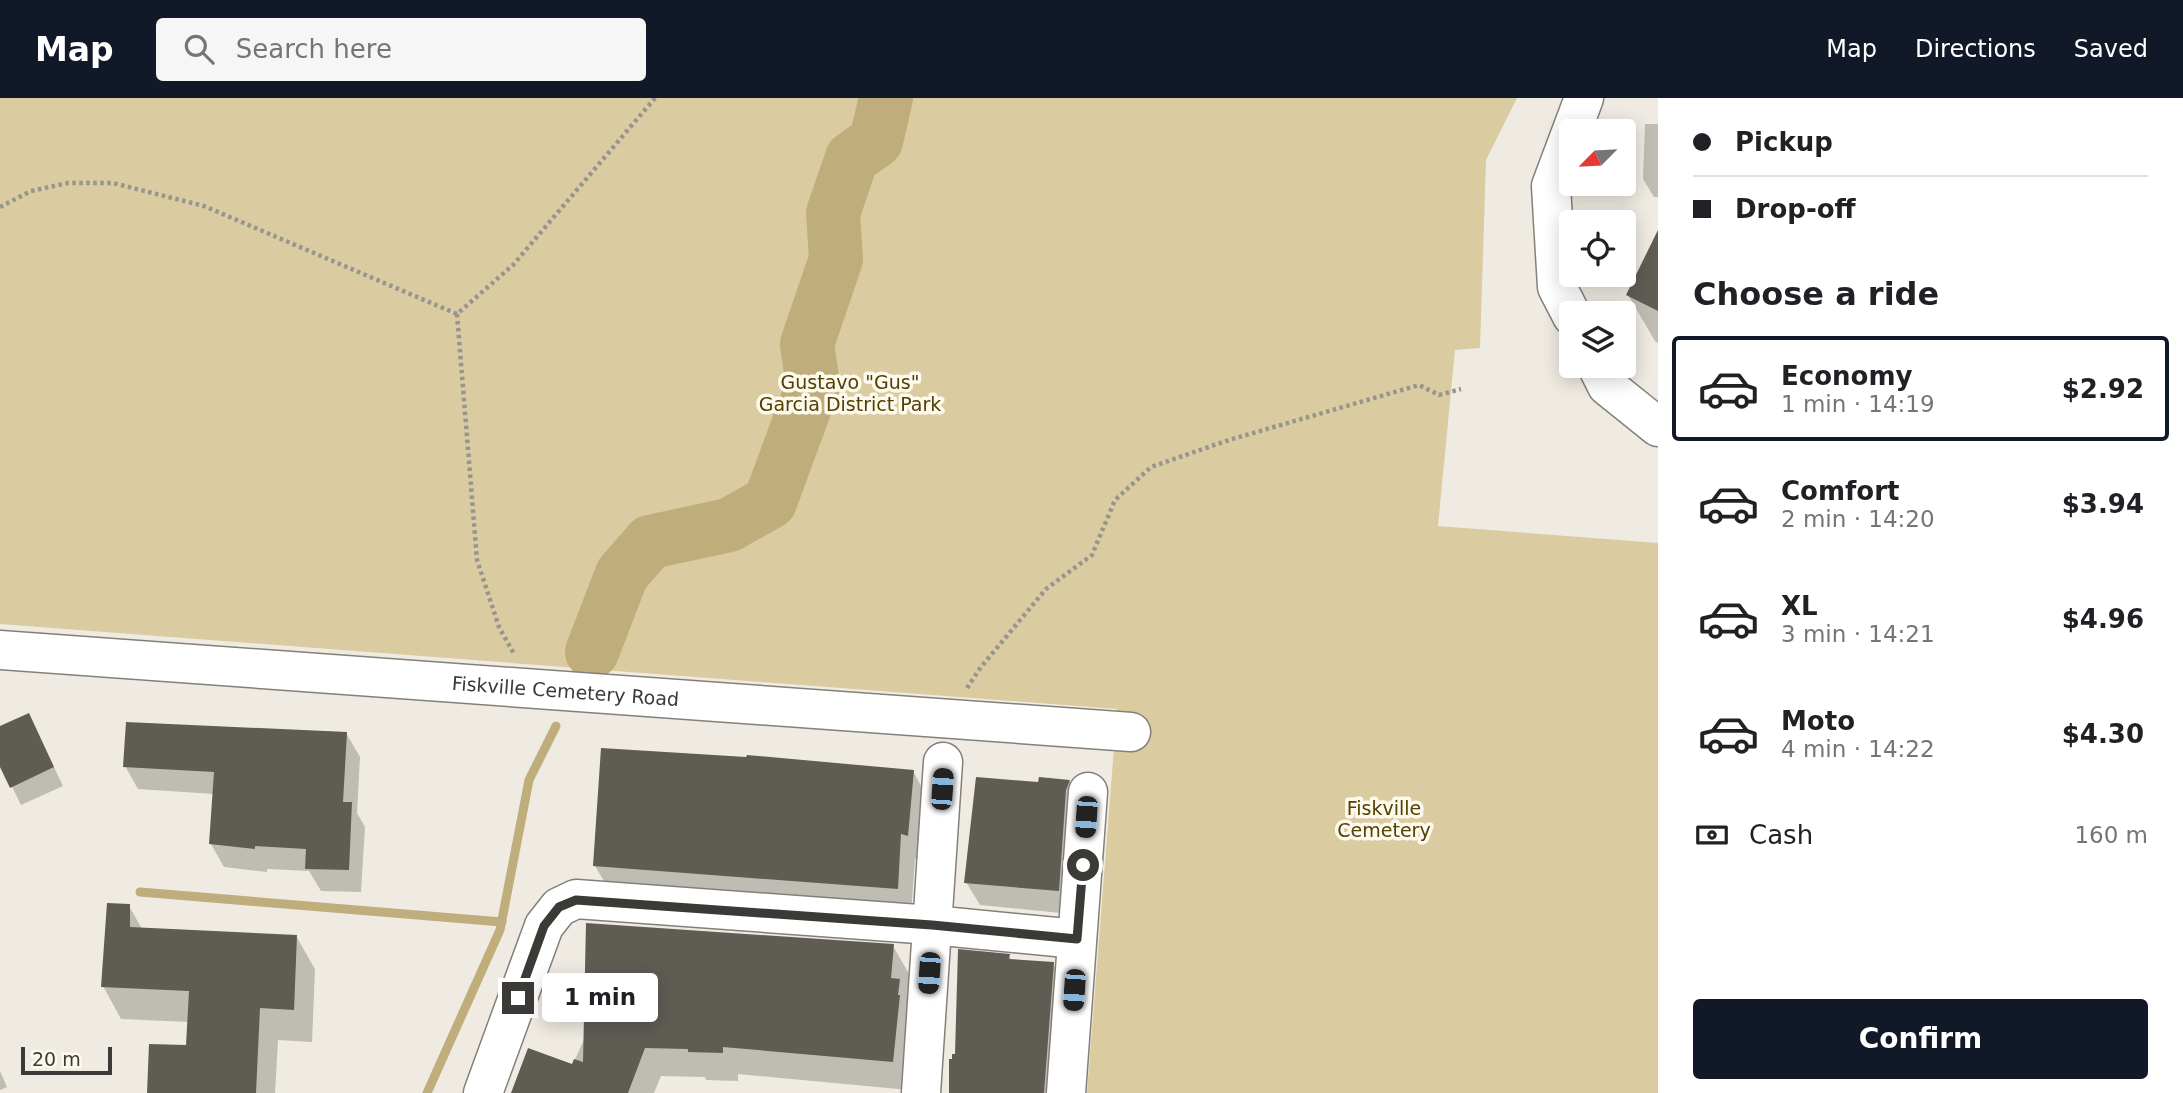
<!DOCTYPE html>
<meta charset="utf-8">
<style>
body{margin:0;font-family:"DejaVu Sans",sans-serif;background:#f6f6f6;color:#202124;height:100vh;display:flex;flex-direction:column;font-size:26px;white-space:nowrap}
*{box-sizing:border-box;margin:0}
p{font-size:23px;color:#757577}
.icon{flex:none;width:38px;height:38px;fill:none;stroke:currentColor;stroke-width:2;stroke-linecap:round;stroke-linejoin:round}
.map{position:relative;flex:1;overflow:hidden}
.details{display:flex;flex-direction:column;background:#fff;width:525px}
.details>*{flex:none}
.hud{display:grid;align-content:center;height:154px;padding:0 35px;background:#fff}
.needle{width:46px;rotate:246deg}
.buttons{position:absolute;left:1559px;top:21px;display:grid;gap:14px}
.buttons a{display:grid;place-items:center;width:77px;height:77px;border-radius:7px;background:#fff;box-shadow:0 4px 18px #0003;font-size:35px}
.scale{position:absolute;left:21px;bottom:18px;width:91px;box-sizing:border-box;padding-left:7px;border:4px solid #3c3a37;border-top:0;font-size:19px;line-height:24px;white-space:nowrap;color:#3c3a37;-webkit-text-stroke:5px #fcf9ef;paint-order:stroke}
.end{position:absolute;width:32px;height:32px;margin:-16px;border:9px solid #3c3a37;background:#fff;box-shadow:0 0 0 4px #fff}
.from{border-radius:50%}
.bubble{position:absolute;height:49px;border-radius:7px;background:#fff;box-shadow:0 4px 18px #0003;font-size:23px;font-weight:800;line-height:49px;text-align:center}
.car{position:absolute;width:21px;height:42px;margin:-21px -10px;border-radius:9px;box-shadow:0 0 5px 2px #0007;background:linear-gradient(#222 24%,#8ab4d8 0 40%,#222 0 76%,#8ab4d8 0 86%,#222 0)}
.hud b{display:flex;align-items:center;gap:24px;height:66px;font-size:26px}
.hud b+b{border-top:2px solid #e0e0e0}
.hud i{width:18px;height:18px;background:#202124}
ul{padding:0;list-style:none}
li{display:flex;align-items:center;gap:21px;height:105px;margin:0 14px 10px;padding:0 21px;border:4px solid transparent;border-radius:7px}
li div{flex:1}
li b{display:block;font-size:26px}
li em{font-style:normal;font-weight:800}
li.selected{border-color:#111827}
li>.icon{width:63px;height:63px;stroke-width:1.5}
h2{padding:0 35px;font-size:32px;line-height:84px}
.pay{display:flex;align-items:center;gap:18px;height:77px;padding:0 35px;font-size:26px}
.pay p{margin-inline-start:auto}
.primary-button{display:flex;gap:14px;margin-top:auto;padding:14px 35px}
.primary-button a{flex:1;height:80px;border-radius:7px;background:#111827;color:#fff;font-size:28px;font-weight:800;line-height:80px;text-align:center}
header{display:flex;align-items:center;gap:42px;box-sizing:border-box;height:98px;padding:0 35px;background:#111827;color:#fff}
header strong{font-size:33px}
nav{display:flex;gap:38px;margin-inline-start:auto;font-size:24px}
.search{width:490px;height:63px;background:#f6f6f6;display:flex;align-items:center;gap:18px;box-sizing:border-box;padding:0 24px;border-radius:7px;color:#757577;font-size:26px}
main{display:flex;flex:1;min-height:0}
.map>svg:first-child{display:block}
.green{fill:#dbcba0}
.shadow{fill:#0003}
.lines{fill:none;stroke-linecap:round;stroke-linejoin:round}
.stream{stroke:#bfad7b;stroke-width:9}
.river{stroke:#bfad7b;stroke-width:54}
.building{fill:#5f5c54}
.minor-casing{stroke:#848078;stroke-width:41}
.path{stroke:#98958e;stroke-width:4.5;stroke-dasharray:3.5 3.5;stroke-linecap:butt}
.minor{stroke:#fff;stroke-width:38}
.route{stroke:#3c3a37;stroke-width:9}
.labels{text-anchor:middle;stroke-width:7;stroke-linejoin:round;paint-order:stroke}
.park-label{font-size:19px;fill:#544000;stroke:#fcf9ef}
.street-label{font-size:19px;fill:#3c3a37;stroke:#fcf9ef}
</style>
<header>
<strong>Map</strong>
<div class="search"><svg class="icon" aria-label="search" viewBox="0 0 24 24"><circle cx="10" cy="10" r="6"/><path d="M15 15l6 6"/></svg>Search here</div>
<nav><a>Map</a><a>Directions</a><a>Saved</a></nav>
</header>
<main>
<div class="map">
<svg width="1658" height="995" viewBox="0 0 1658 995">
<rect width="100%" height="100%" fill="#efebe2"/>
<path class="green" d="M 0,0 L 1517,0 L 1486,62 L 1480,250 L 1455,252 L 1438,428 L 1658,445 L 1658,995 L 1087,995 L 1117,611 L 0,526 Z"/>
<g class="shadow">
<path d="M 1645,26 L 1658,26 L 1658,99 L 1654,99 L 1643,81 Z"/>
<path d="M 1658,136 L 1658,245 L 1655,243 L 1628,197 Z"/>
<path d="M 29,617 L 63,688 L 21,707 L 0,664 L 0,630 Z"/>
<path d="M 346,635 L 360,659 L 357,715 L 365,729 L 361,794 L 321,793 L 309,773 L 267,771 L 267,774 L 224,769 L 211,746 L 214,696 L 138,691 L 125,668 Z"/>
<path d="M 913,673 L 927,699 L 922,762 L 915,761 L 911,816 L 610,793 L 595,768 Z"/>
<path d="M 1069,683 L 1082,706 L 1071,816 L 980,807 L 966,784 L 1040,686 Z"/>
<path d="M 129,808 L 142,831 L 296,838 L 315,871 L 312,944 L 278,942 L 275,995 L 149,995 L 188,949 L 189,924 L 121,921 L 103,888 Z"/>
<path d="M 893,848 L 909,876 L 907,898 L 915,911 L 909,992 L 738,976 L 738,983 L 706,982 L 705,979 L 661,978 L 654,995 L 513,995 L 572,968 L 586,937 Z"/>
<path d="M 1009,858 L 1012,863 L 1053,866 L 1066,890 L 1059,995 L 950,995 L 957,958 Z"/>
<path d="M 0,973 L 7,989 L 0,992 Z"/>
</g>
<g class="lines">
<g class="stream">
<path d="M 140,794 L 502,824"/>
<path d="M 427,995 L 500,832 L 529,682 L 556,628"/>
</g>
<path class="river" d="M 592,554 L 622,476 L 650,444 L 729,427 L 770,404 L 813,287 L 807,246 L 836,161 L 833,115 L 852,60 L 876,43 L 886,0"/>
</g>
<g class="building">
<path d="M 1658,132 L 1658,213 L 1626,197 Z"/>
<path d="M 29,615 L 54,669 L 10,690 L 0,669 L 0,628 Z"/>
<path d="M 126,624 L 347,634 L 343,704 L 352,704 L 349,772 L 305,771 L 306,751 L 255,748 L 255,751 L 209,746 L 214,674 L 123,669 Z"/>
<path d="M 601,650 L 746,659 L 747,657 L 914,672 L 908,738 L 901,736 L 898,791 L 593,768 Z"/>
<path d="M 976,679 L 1038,684 L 1039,679 L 1070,682 L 1066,692 L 1059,793 L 964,785 Z"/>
<path d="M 107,805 L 130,806 L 130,829 L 297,837 L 294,912 L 260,910 L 256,995 L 147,995 L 149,946 L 186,947 L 189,893 L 101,889 Z"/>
<path d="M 586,825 L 894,846 L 891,880 L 900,881 L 898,897 L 900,897 L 893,964 L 723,949 L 723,955 L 688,954 L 688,951 L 645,950 L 628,995 L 511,995 L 528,950 L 572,966 L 574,961 L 583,964 Z"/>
<path d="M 958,851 L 1010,856 L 1009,861 L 1054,864 L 1044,995 L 949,995 L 949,961 L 952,961 L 952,956 L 955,956 Z"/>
</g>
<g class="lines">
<defs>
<g id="minor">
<path d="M 1572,218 L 1557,189 L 1551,88 L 1584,0"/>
<path d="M 1597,268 L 1607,288 L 1658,329"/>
<path id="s1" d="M 0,552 L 1131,634"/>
<path d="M 483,995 L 544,828 L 559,809 L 576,801 L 932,827 L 1077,841"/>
<path d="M 921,995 L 943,664"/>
<path d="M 1066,995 L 1088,694"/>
</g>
</defs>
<use href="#minor" class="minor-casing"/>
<g class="path">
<path d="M 0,109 L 31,93 L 68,85 L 113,85 L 204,108 L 457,216 L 513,167 L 655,0"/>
<path d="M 457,216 L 477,462 L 499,529 L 514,556"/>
<path d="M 967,590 L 981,569 L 1046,491 L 1092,457 L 1115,402 L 1151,369 L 1229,342 L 1419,287 L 1439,297 L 1461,291"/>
</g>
<use href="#minor" class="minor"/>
</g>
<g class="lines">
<path class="route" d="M 518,900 L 544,828 L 559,809 L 576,802 L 932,827 L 1077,841 L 1083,767"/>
</g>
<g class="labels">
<g class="park-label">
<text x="850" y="291">Gustavo "Gus"<tspan x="850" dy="22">Garcia District Park</tspan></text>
<text x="1384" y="717">Fiskville<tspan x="1384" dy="22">Cemetery</tspan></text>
</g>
<g class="street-label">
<text dy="7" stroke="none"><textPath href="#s1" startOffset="567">Fiskville Cemetery Road</textPath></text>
</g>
</g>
</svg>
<div class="buttons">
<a><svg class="needle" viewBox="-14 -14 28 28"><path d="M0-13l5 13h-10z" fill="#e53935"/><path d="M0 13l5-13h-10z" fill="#757577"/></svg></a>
<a><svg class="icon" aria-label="locate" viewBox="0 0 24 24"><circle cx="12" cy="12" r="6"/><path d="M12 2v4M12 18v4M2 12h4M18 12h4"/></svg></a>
<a><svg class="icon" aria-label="layers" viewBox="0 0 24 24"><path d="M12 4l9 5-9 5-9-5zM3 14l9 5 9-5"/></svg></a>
</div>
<div class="scale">20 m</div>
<i class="end from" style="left:1083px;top:767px"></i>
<i class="end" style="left:518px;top:900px"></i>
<div class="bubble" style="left:542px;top:875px;width:116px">1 min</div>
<i class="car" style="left:942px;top:691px;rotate:4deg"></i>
<i class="car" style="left:1086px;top:719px;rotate:184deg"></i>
<i class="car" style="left:929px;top:875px;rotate:184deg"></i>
<i class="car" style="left:1074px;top:892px;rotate:184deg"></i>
</div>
<section class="details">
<div class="hud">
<b><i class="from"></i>Pickup</b>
<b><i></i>Drop-off</b>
</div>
<h2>Choose a ride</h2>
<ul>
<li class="selected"><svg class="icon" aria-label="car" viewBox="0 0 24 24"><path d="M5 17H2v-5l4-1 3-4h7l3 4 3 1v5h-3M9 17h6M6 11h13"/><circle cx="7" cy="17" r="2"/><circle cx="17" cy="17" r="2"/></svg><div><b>Economy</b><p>1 min · 14:19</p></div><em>$2.92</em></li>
<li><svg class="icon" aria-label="car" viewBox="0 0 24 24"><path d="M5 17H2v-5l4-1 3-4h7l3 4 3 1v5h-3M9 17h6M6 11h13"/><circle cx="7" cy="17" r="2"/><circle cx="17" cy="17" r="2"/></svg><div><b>Comfort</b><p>2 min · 14:20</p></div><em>$3.94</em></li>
<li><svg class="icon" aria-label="car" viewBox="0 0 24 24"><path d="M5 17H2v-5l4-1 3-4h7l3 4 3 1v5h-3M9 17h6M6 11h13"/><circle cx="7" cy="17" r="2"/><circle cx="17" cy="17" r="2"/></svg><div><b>XL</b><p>3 min · 14:21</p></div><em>$4.96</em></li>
<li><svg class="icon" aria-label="car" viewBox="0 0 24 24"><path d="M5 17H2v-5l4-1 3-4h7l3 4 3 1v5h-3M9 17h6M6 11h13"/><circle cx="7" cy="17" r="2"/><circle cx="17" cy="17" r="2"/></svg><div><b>Moto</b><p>4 min · 14:22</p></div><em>$4.30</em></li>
</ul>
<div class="pay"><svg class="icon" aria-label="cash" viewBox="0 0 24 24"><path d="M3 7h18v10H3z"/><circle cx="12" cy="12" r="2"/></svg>Cash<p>160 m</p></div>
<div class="primary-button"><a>Confirm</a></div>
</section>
</main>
